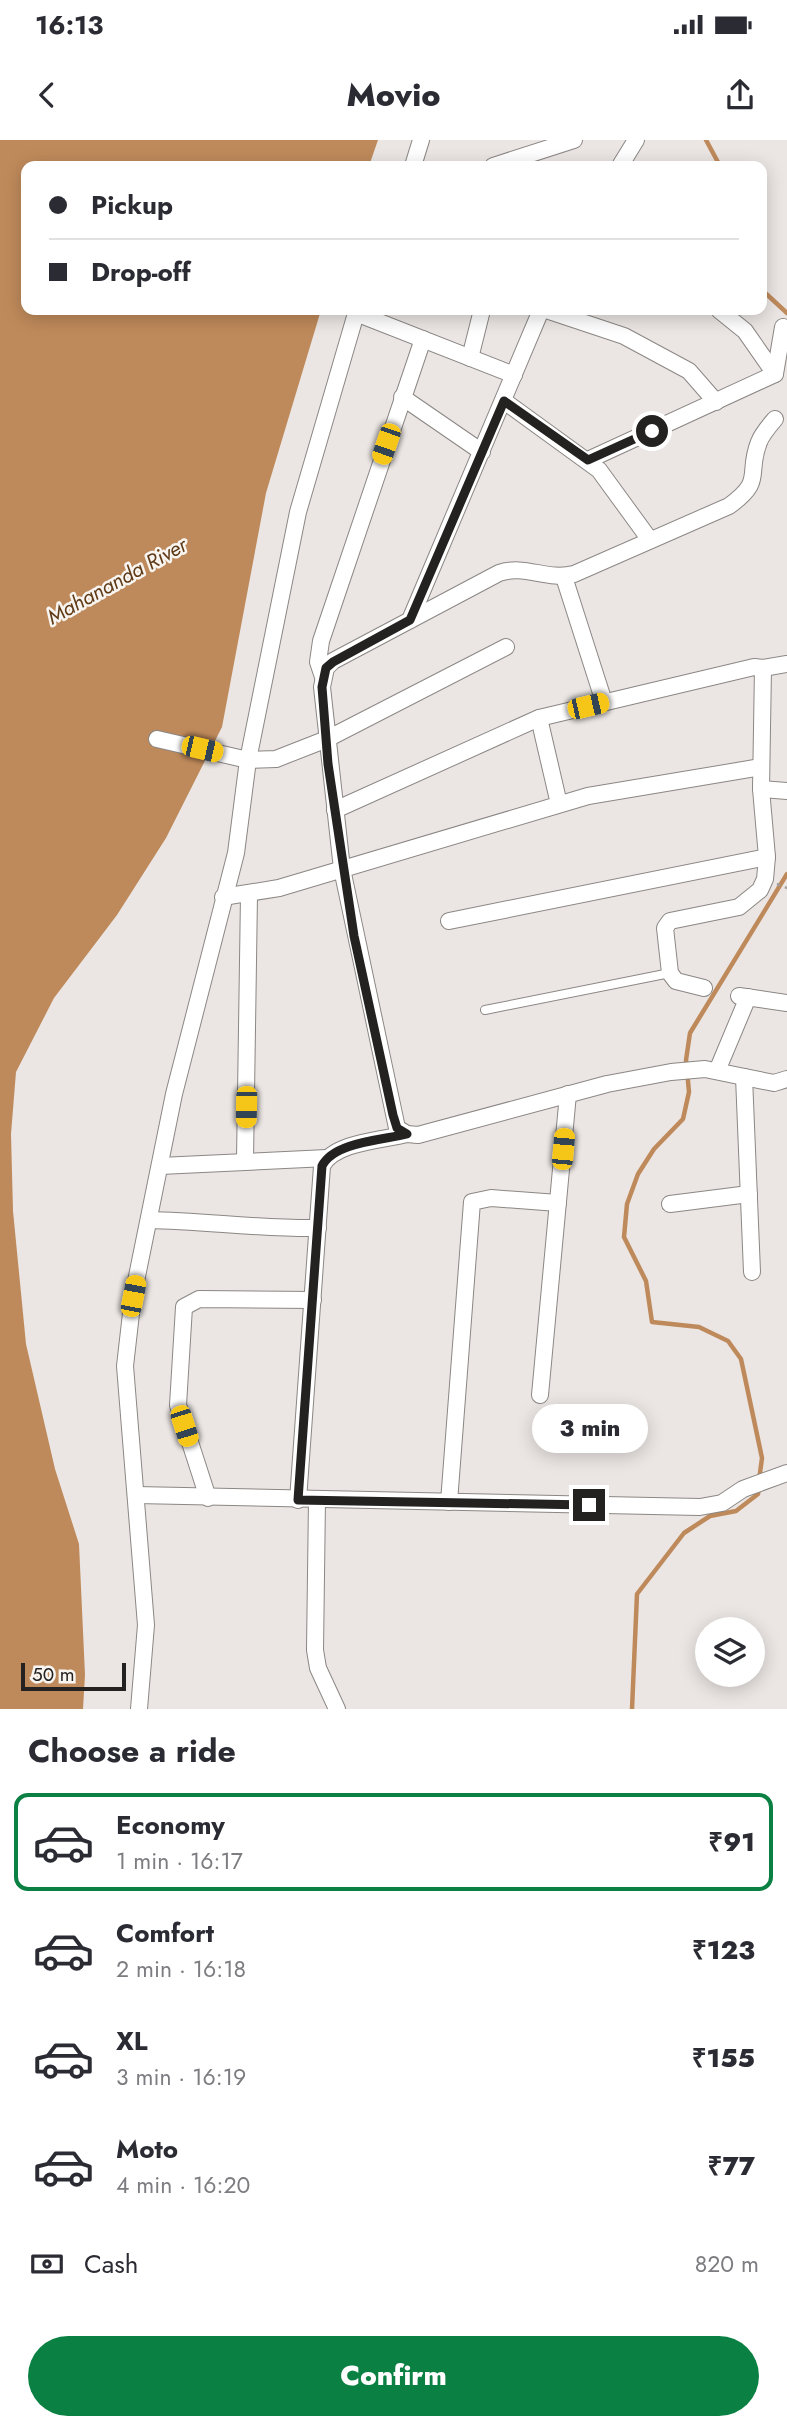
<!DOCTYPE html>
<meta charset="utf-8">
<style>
body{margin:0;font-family:Jost,sans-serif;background:#f7f7f7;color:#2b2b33;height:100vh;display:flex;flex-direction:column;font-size:26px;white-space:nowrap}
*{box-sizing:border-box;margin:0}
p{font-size:23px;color:#7c7c81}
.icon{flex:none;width:38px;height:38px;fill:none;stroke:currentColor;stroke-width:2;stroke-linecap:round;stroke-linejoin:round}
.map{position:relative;height:1569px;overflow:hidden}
.details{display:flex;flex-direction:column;background:#fff;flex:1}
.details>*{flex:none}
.top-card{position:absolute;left:21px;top:21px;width:746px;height:154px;border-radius:14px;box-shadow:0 4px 18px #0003;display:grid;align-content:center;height:154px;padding:0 28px;background:#fff}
.controls{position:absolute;left:695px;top:1477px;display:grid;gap:14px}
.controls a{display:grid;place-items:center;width:70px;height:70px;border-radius:50%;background:#fff;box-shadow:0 4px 18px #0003;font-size:35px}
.scale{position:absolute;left:21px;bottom:18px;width:105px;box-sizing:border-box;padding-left:7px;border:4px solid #242221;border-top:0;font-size:19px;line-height:24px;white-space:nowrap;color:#242221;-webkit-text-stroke:5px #f8f4f0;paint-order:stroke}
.end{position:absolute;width:32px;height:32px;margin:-16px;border:9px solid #242221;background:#fff;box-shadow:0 0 0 4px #fff}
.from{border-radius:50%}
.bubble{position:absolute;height:49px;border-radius:24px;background:#fff;box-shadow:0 4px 18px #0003;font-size:23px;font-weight:800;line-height:49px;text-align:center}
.car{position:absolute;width:21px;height:42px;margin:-21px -10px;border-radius:9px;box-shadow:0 0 5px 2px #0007;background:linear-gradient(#f5c518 24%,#345 0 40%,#f5c518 0 76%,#345 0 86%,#f5c518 0)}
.top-card b{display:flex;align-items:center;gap:24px;height:66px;font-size:26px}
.top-card b+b{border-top:2px solid #e1e1e2}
.top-card i{width:18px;height:18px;background:#2b2b33}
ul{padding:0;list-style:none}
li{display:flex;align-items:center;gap:21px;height:98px;margin:0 14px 10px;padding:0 14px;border:4px solid transparent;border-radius:14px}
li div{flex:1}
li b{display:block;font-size:26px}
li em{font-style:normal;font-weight:800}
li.active{border-color:#0b8043}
li>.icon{width:63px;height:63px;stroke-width:1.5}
h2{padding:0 28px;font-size:32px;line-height:84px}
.pay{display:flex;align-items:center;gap:18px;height:77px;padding:0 28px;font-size:26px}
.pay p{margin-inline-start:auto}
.primary-button{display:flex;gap:14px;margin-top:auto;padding:14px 28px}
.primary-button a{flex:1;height:80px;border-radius:42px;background:#0b8043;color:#fff;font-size:28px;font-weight:800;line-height:80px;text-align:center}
.status{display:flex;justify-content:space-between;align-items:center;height:49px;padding:0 35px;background:#fff;direction:ltr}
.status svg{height:19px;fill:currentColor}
header{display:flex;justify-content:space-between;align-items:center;height:91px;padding:0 28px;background:#fff;font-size:32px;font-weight:800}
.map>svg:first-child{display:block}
.water{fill:#bf8a5b}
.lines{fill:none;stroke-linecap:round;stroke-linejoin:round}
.stream{stroke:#bf8a5b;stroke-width:4.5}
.lane-casing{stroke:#8b8784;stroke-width:10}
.street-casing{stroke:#8b8784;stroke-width:18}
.path{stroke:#a19d9b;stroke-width:2.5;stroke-dasharray:3.5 5;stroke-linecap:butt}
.lane{stroke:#fff;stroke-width:8}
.street{stroke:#fff;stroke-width:16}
.route{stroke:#242221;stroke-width:9}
.labels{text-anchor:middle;stroke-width:5;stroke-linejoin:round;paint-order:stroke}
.water-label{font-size:21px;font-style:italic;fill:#5f3a16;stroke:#f8f4f0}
</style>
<div class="status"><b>16:13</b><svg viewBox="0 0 49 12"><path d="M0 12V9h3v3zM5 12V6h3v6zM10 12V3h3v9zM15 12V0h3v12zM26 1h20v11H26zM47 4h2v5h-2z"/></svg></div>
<header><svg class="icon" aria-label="back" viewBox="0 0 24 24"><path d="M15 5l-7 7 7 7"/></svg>Movio<svg class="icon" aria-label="share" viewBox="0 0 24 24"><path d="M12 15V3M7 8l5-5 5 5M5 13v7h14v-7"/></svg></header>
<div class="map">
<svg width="787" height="1569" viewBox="0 0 787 1569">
<rect width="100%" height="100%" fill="#ebe6e3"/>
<path class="water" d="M 0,0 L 378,0 L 369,26 L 26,26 L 26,170 L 321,170 L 266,353 L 222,587 L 166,698 L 117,775 L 54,858 L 16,932 L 11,994 L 13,1071 L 26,1204 L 55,1329 L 79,1404 L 85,1535 L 83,1569 L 0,1569 Z"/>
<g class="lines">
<g class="stream">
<path d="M 706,0 L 720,26"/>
<path d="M 761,149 L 787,173"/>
<path d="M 759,1340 L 762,1318 L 741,1219 L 728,1201 L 699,1187 L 652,1182 L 646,1141 L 624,1097 L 627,1064 L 638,1034 L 654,1009 L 683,979 L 689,952 L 686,920 L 690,893 L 787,734"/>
<path d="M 632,1569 L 637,1454 L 684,1393 L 710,1376 L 736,1371 L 758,1354 L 759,1349"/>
</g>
<defs>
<path id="lane" d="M 485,870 L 670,833"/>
<g id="street">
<path d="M 413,26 L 421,0"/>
<path d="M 493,26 L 574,0"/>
<path d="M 620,26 L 636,0"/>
<path d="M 546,170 L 624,196 L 689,231 L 716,262"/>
<path d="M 719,170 L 745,191 L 775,234"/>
<path d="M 356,173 L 514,235"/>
<path d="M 470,218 L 482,170"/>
<path d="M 402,257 L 482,312"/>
<path d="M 504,261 L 599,330 L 650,400"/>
<path d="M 775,279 C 769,286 762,294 759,302 C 746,335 765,340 729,366 L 574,434 C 547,441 525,424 499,433 L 333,521 L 326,528 L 322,547 L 342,729 L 397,988 L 407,994 L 418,995 L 607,944 L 671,932 L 705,929 L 774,943 L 787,939"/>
<path d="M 588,320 L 775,234 L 783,187"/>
<path d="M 564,437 L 604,562"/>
<path d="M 410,480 L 541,170"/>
<path d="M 763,528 L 787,524"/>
<path d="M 323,537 L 318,522 L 321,501 L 423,199"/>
<path d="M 539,578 L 559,664"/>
<path d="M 157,599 L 248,620 L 276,619 L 327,599 L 506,507"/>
<path d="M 761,649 L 787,651"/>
<path d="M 335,670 L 539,578 L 754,527 L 763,528 L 761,649 L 767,717 L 765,739 L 760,750 L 739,767 L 670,781 L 665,788 L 670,833 L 676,841 L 704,848"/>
<path d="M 223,757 L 279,748 L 588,656 L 761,627"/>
<path d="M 449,781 L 767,717"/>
<path d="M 739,856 L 787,863"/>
<path d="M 717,931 L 748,857"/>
<path d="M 744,937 L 752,1132"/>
<path d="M 245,1020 L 249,755"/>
<path d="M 160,1026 L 327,1018"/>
<path d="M 670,1064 L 749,1054"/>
<path d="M 149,1080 C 206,1081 261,1089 318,1088"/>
<path d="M 540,1255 L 568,954"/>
<path d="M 136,1355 L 700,1367 L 722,1363 L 743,1349 L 787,1333"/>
<path d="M 208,1358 L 178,1265 L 184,1167 L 199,1159 L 313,1160"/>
<path d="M 298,1360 L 322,1026 C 334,1002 383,1000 407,994"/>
<path d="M 317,1360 L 315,1510 L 318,1528 L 337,1569"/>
<path d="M 449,1362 L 472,1062 L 491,1058 L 558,1063"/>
<path d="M 139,1569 L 146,1485 L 125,1226 L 133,1156 L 174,954 L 236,713 L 248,620 L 298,372 L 357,170"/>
</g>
</defs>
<use href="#lane" class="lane-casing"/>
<use href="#street" class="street-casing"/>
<path class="path" d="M 777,744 L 787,748"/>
<use href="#lane" class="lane"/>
<use href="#street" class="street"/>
</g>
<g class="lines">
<path class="route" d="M 589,1365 L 298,1360 L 322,1026 C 334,1002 383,1000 407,994 L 397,988 L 393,975 L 354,796 L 328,624 L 322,547 L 326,528 L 333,522 L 410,480 L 504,261 L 588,320 L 652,291"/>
</g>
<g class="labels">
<g class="water-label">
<text transform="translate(117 441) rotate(-29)" y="7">Mahananda River</text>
</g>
</g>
</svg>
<div class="controls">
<a><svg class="icon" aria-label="layers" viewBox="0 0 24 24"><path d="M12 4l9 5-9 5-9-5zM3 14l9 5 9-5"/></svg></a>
</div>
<div class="scale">50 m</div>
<i class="end from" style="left:652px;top:291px"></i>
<i class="end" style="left:589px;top:1365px"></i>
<div class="bubble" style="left:532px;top:1264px;width:116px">3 min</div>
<i class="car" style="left:386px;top:304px;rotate:199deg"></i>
<i class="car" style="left:588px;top:566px;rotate:77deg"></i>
<i class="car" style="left:202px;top:609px;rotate:103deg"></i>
<i class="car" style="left:246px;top:967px;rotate:181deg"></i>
<i class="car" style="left:563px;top:1009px;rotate:5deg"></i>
<i class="car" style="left:133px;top:1156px;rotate:11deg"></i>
<i class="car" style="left:184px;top:1286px;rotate:162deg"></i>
<div class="top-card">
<b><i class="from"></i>Pickup</b>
<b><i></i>Drop-off</b>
</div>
</div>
<section class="details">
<h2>Choose a ride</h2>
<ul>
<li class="active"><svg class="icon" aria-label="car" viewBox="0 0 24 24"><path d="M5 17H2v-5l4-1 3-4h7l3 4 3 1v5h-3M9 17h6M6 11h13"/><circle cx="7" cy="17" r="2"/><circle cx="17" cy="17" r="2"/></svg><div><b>Economy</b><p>1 min · 16:17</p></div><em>₹91</em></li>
<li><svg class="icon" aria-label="car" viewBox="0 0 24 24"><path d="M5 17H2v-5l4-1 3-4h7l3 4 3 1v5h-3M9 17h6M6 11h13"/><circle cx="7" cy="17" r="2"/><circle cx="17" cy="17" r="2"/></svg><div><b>Comfort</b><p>2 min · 16:18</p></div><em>₹123</em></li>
<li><svg class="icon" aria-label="car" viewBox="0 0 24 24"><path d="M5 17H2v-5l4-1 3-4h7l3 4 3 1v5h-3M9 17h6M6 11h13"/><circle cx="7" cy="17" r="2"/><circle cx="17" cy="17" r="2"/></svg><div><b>XL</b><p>3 min · 16:19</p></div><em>₹155</em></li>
<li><svg class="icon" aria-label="car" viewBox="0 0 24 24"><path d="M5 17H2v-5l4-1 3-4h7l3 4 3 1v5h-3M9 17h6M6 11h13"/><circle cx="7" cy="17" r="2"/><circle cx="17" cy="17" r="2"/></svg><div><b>Moto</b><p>4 min · 16:20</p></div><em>₹77</em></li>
</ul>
<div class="pay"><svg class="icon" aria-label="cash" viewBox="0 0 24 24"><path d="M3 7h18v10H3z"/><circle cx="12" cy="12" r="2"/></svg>Cash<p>820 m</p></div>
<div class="primary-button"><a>Confirm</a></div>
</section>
